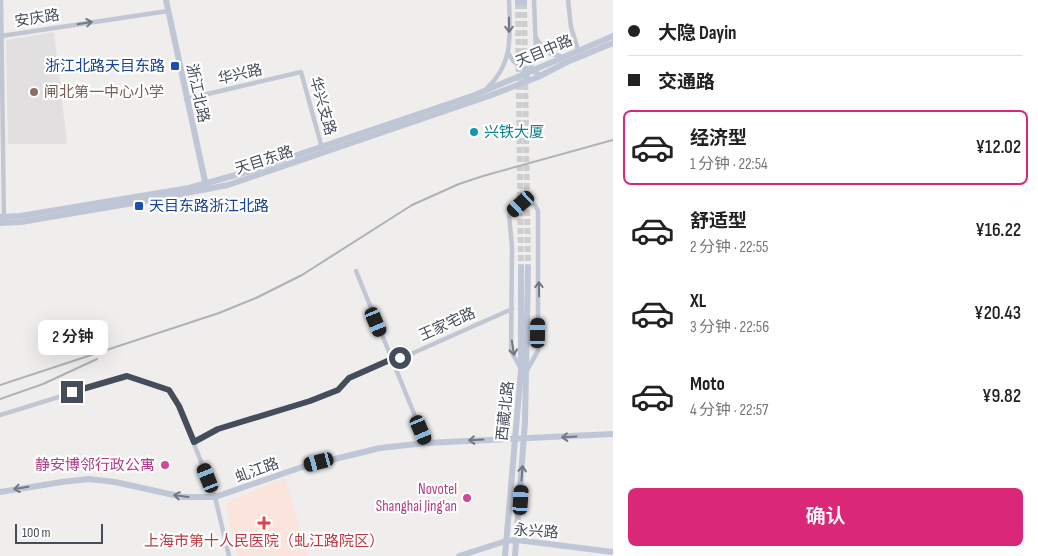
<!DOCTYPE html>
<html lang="zh">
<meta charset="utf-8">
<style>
body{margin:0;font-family:"Sofia Sans Condensed","Noto Sans SC",sans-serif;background:#f6f6f6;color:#222;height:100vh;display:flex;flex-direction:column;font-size:19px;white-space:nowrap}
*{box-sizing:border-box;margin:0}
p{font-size:16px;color:#767676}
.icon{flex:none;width:28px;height:28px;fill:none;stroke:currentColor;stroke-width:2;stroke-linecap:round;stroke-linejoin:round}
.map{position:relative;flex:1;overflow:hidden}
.sheet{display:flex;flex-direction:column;background:#fff;width:425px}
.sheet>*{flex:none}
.guide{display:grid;align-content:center;height:110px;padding:0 15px;background:#fff}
.scale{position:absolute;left:15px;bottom:12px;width:88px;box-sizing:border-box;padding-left:5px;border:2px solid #454d5a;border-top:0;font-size:14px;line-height:18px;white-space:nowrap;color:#454d5a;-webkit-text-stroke:4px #fff;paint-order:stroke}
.end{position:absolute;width:22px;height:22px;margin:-11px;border:6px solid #454d5a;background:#fff;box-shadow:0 0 0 2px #fff}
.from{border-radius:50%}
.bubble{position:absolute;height:35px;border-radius:8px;background:#fff;box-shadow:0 5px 20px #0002;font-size:16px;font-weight:600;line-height:35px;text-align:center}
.car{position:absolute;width:15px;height:30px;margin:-15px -8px;border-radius:6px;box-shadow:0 0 4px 1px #0007;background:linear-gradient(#222 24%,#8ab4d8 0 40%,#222 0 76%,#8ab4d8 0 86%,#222 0)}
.guide b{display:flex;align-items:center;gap:18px;height:48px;font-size:19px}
.guide b+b{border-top:1px solid #e0e0e0}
.guide i{width:12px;height:12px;background:#222}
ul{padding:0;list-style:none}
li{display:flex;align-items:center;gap:15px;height:75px;margin:0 10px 8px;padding:0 5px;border:2px solid transparent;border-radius:8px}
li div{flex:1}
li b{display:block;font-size:19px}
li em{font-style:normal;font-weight:600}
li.active{border-color:#db2777}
li>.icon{width:45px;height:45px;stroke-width:1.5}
.button{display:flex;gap:10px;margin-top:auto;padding:10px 15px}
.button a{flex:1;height:58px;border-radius:8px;background:#db2777;color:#fff;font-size:20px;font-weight:600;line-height:58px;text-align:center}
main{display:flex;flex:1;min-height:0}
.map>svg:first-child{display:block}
.education{fill:#e1dfdf}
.medical{fill:#fbe4dc}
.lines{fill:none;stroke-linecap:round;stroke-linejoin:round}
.secondary-tunnel{stroke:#cecdd0;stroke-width:6;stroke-dasharray:6 3;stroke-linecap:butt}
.street{stroke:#c0c7d3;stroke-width:4.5}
.secondary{stroke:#bfc7d6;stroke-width:6}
.rail{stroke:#afb1b8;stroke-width:2}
.oneway{stroke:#707884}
.oneway2{stroke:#707885}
.route{stroke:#454d5a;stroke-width:6}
.transit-dot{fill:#1a4fb4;stroke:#fff;stroke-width:2}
.education-dot{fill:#8d6e63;stroke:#fff;stroke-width:2}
.culture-dot{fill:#0f9aa8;stroke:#fff;stroke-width:2}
.hotel-dot{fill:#d1479c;stroke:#fff;stroke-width:2}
.health-dot{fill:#e0444e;stroke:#fff;stroke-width:2}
.labels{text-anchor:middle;stroke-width:4.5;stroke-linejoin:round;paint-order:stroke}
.street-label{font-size:15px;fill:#454d5a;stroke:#fff}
.transit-label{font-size:15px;fill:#164399;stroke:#fff;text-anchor:end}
.education-label{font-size:15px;fill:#785e54;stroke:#fff;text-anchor:start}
.culture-label{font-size:15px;fill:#0d838f;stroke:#fff;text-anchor:start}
.hotel-label{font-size:15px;fill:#b23c85;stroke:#fff;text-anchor:end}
.health-label{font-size:15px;fill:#be3a42;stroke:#fff}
</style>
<main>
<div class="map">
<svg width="613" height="556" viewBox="0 0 613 556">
<rect width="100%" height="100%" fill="#f0eded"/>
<path class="education" d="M 54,32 L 67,144 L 8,144 L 6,40 Z"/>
<path class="medical" d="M 285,478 L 309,556 L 237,556 L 226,507 L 229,501 Z"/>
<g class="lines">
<g class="secondary-tunnel">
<path d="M 518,3 L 521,268"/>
<path d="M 524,3 L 528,268"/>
</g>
<g class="street">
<path d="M 1,0 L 4,219"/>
<path d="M 568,0 L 571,27 L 578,50"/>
<path d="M 1,36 L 168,11"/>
<path d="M 536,38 L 546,52 L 563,57"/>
<path d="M 509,54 C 514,67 531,70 542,75"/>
<path d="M 525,82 L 536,53 L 534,0"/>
<path d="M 488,87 C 514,63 510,33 509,0"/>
<path d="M 186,99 L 301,72 L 322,148"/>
<path d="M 356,271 L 426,443"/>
<path d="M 393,362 L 512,309"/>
<path d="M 521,369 L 511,351 L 512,247 L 509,215 C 517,207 523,200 535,205 L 538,211 L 538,351 L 527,370"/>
<path d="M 0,415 L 127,376 L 169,390 L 179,406 L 215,497 L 229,556"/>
<path d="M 194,442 L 218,429 L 310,401 L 338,389 L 349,378 L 392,359"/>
</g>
<g class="secondary">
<path d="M 166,0 L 206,186"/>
<path d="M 518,0 L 518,3"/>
<path d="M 524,0 L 524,3"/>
<path d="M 0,217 L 20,216 L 189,188 L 250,171 L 475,95 L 613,36"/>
<path d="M 0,223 L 21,222 L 139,202 L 228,185 L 489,96 L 538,77 L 567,62 L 613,43"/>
<path d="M 0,492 L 62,482 L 89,479 L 115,482 L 183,497 L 215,497 L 302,467 L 380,448 L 426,443 L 613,434"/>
<path d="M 459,556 L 506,541 L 517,540 L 613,552"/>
<path d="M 505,556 L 521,370 L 521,268"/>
<path d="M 515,556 L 525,422 L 528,268"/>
</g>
<g class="rail">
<path d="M 0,385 L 219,313 L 256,298 L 302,275 L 412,205 L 459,184 L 483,176 L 613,140"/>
<path d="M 0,399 L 43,384 L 97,359"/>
</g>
</g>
<defs><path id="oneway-shaft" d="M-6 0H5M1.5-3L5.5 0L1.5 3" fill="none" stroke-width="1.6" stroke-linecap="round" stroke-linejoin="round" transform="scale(1.25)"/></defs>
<g class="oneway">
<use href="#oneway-shaft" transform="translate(85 23) rotate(-9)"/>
<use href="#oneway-shaft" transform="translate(509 25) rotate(90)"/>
<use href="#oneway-shaft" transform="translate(539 289) rotate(-91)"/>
<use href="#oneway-shaft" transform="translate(513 348) rotate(81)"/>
</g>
<g class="oneway2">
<use href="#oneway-shaft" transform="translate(569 437) rotate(177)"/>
<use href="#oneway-shaft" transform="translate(476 440) rotate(177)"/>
<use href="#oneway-shaft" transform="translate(522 473) rotate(-86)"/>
<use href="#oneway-shaft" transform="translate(21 488) rotate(170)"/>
<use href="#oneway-shaft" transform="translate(181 496) rotate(-172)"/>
</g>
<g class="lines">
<path class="route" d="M 72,392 L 127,376 L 169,390 L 179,406 L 194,442 L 218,429 L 310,401 L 338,390 L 349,378 L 392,359 L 393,362 L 400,358"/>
</g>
<g class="transit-dot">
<rect x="170" y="61" width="10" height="10" rx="2.5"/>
<rect x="134" y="201" width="10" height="10" rx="2.5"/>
</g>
<circle class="education-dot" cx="34" cy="92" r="5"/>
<circle class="culture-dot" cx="474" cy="132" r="5"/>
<g class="hotel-dot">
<circle cx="165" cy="465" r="5"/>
<circle cx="467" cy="498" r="5"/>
</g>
<path class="health-dot" d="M261.5 515.5h5v5h5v5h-5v5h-5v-5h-5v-5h5z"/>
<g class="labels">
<g class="street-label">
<text transform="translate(37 18) rotate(-9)" y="5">安庆路</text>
<text transform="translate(544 51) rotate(-23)" y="5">天目中路</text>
<text transform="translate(240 74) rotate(-13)" y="5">华兴路</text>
<text transform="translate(198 93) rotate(78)" y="5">浙江北路</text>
<text transform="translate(323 106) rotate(74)" y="5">华兴支路</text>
<text transform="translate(264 160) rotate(-18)" y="5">天目东路</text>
<text transform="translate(447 324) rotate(-24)" y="5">王家宅路</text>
<text transform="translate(505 411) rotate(-84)" y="5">西藏北路</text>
<text transform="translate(257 470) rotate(-20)" y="5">虬江路</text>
<text transform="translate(536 531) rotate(4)" y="5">永兴路</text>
</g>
<g class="transit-label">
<text x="165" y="71">浙江北路天目东路</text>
<text x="149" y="211" text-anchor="start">天目东路浙江北路</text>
</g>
<g class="education-label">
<text x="44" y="97">闸北第一中心小学</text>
</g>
<g class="culture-label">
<text x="484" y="137">兴铁大厦</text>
</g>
<g class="hotel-label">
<text x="155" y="470">静安博邻行政公寓</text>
<text x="457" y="494">Novotel<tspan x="457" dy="17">Shanghai Jing'an</tspan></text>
</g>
<g class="health-label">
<text x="264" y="546">上海市第十人民医院（虬江路院区）</text>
</g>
</g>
</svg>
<div class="scale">100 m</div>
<i class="end from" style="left:400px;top:358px"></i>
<i class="end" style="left:72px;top:392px"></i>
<div class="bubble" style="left:38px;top:320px;width:70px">2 分钟</div>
<i class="car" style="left:521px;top:204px;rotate:228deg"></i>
<i class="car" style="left:376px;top:322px;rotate:157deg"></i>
<i class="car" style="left:538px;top:333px;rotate:1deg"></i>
<i class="car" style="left:421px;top:430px;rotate:157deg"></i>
<i class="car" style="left:319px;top:462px;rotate:255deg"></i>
<i class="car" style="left:208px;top:478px;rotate:338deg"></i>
<i class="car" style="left:521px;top:500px;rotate:4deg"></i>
</div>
<section class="sheet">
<div class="guide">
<b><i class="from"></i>大隐 Dayin</b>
<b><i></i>交通路</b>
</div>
<ul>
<li class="active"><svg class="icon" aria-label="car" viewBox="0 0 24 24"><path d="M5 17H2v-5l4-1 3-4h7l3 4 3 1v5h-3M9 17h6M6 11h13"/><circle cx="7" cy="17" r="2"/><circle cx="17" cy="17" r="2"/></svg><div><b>经济型</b><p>1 分钟 · 22:54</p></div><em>¥12.02</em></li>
<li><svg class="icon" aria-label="car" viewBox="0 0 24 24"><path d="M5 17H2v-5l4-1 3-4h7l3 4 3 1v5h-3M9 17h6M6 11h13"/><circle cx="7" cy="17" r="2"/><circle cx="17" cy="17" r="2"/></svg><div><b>舒适型</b><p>2 分钟 · 22:55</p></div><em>¥16.22</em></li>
<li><svg class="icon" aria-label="car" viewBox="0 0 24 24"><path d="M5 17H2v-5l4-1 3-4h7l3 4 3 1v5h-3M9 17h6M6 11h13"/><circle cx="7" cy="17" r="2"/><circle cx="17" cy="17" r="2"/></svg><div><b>XL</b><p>3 分钟 · 22:56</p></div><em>¥20.43</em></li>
<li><svg class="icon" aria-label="car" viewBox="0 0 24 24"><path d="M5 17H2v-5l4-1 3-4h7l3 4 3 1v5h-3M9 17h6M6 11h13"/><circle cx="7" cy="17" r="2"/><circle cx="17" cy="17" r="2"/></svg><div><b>Moto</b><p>4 分钟 · 22:57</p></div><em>¥9.82</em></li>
</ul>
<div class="button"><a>确认</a></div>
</section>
</main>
